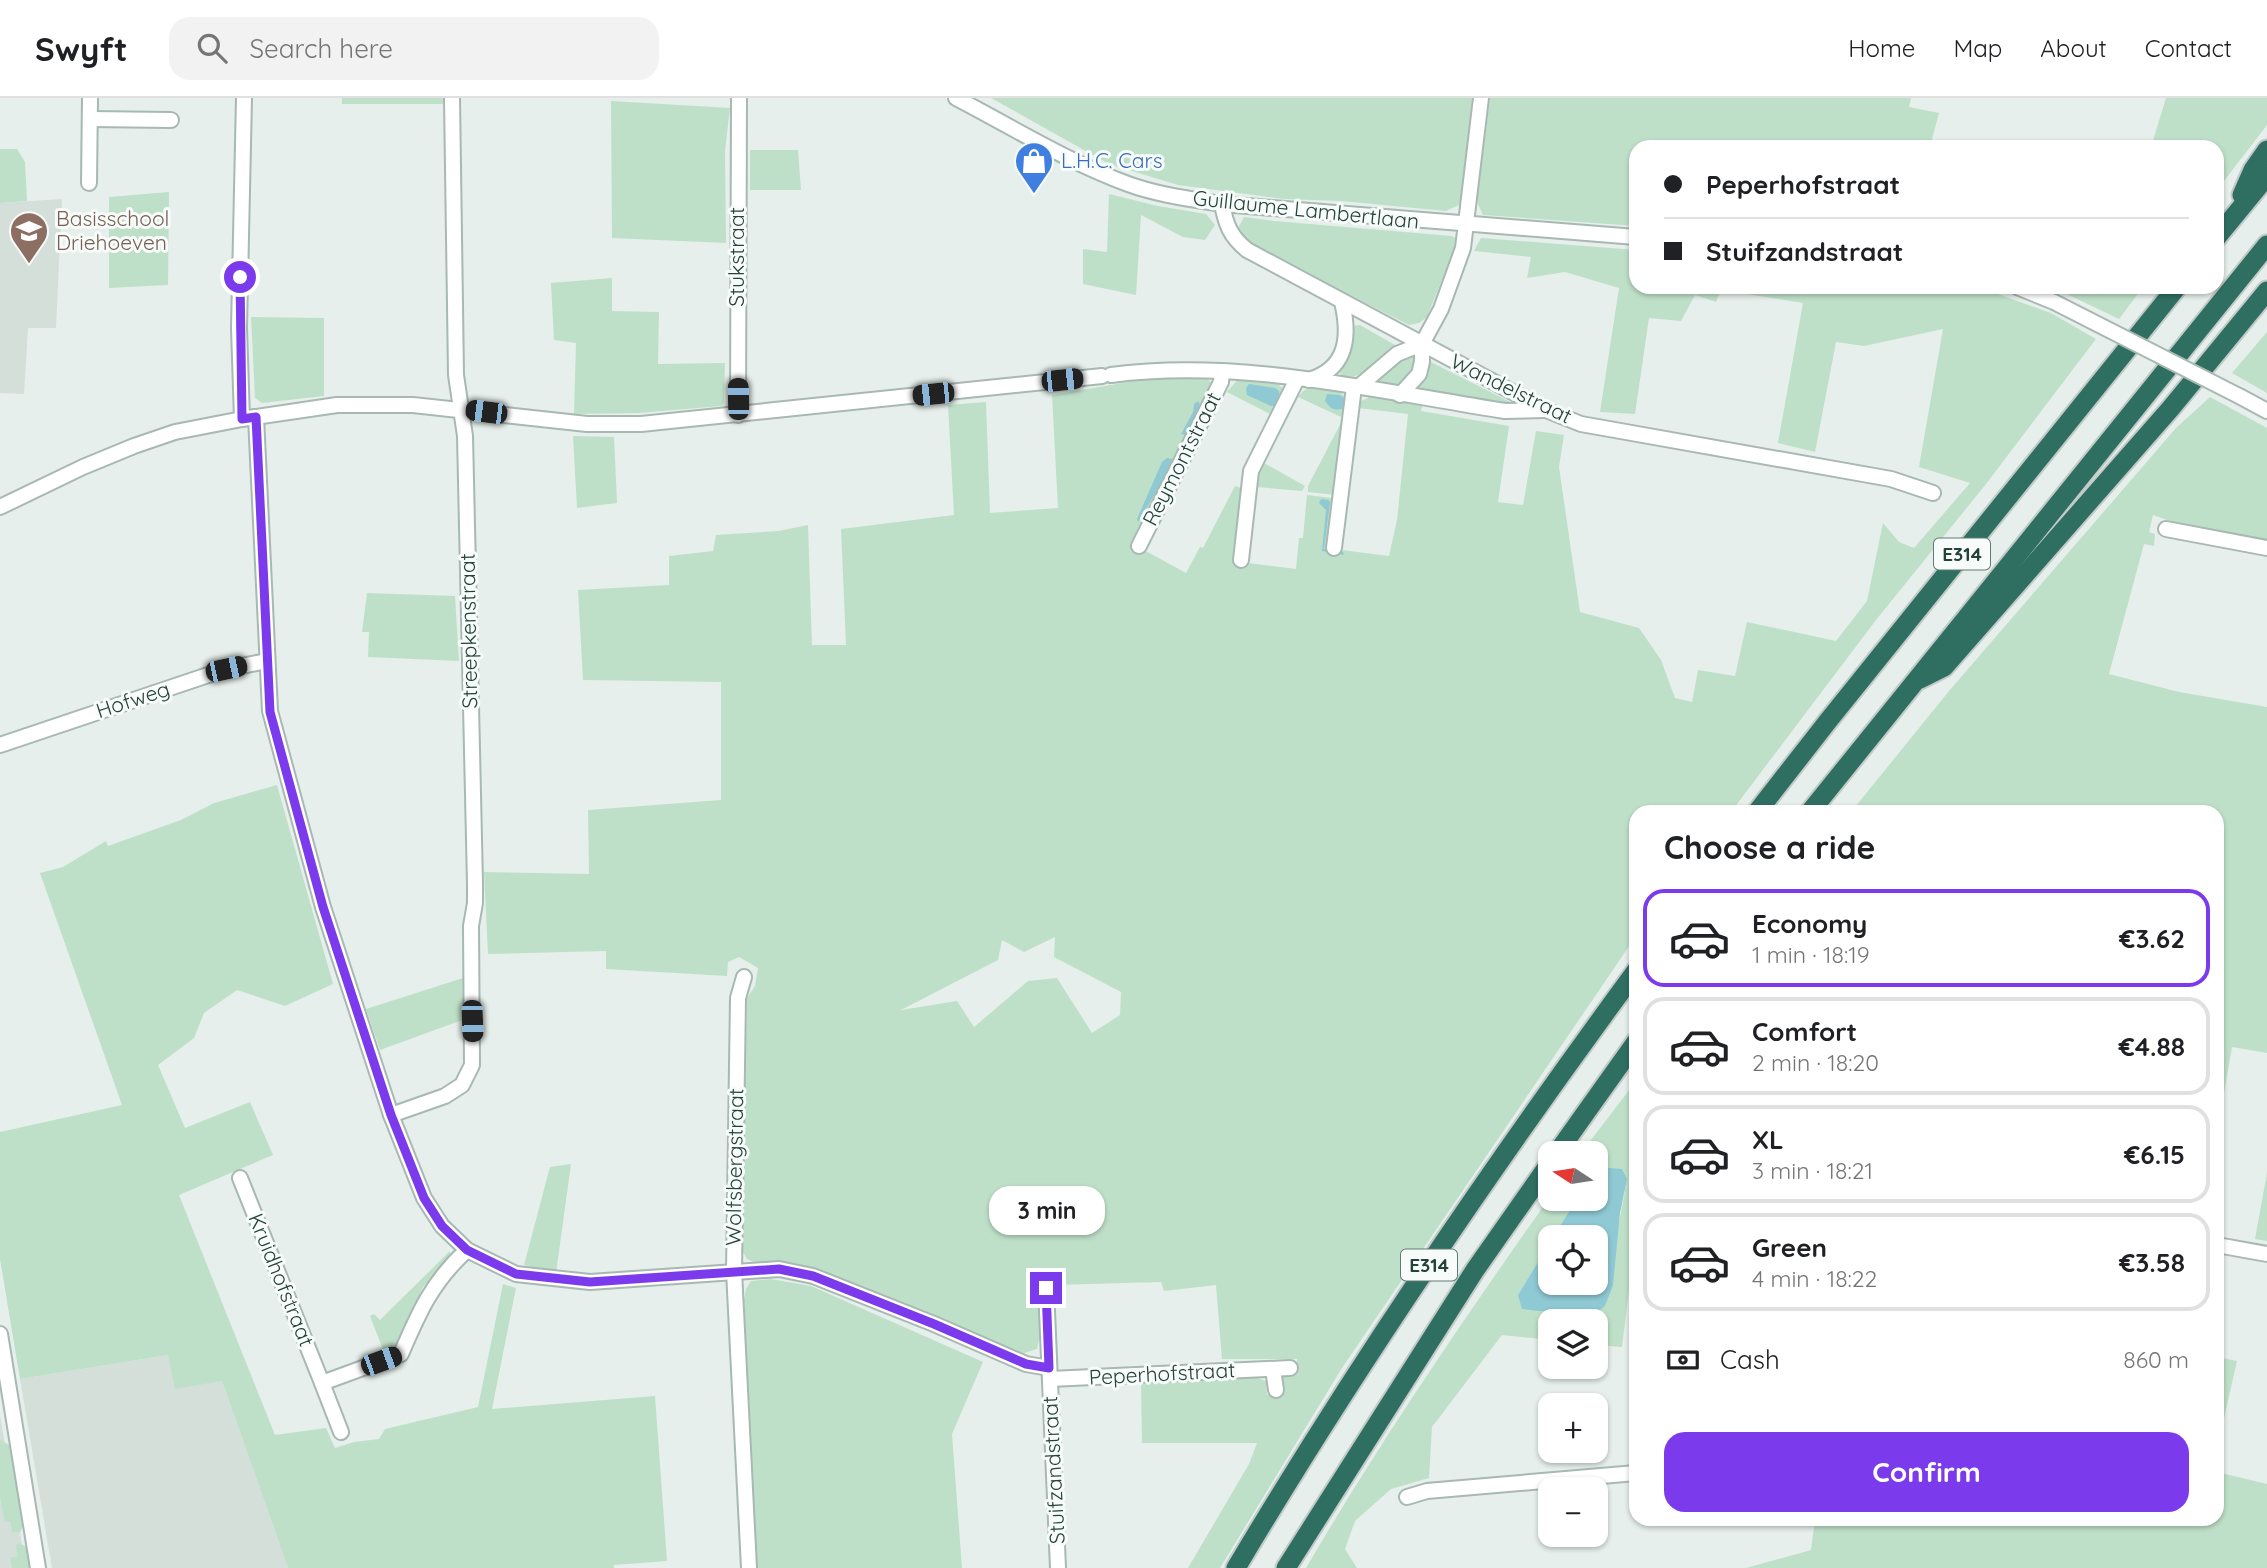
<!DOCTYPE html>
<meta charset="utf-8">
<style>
body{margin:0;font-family:Quicksand,sans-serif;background:#f2f2f2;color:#202124;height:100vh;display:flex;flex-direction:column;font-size:26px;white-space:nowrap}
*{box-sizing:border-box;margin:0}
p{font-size:23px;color:#757577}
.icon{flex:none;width:38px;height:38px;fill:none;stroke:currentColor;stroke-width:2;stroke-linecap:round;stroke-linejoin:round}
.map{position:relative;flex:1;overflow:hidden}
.details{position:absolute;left:1629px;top:707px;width:595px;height:721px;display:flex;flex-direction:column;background:#fff;border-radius:21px;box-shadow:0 2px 5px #0004}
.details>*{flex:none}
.banner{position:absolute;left:1629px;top:42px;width:595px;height:154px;border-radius:21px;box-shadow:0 2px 5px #0004;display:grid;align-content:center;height:154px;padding:0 35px;background:#fff}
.needle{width:46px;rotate:282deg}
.tools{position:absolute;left:1538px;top:1043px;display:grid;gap:14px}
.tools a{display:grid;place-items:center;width:70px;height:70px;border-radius:14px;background:#fff;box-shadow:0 2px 5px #0004;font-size:35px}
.end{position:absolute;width:32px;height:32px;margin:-16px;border:9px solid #7c3aed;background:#fff;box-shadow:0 0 0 4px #fff}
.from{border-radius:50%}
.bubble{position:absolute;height:49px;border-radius:21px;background:#fff;box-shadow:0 2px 5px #0004;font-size:23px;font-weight:700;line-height:49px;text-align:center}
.car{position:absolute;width:21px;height:42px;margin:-21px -10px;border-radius:9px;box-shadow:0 0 5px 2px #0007;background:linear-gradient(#222 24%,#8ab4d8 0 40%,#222 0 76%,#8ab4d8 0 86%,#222 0)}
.banner b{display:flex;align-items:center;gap:24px;height:66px;font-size:26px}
.banner b+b{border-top:2px solid #e0e0e0}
.banner i{width:18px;height:18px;background:#202124}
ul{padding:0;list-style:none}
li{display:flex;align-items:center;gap:21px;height:98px;margin:0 14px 10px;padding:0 21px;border:4px solid #e0e0e0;border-radius:21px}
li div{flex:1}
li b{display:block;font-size:26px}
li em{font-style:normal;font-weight:700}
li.active{border-color:#7c3aed}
li>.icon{width:63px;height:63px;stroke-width:1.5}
h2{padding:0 35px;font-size:32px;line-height:84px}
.pay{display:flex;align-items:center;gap:18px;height:77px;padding:0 35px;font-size:26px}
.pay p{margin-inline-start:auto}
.primary-button{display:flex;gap:14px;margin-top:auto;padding:14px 35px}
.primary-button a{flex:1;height:80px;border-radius:21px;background:#7c3aed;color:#fff;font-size:28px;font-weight:700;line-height:80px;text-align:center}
header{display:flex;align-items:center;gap:42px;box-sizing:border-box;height:98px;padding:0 35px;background:#fff;border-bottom:2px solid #e0e0e0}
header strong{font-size:33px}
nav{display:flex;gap:38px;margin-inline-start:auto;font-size:24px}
.search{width:490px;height:63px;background:#f2f2f2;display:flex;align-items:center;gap:18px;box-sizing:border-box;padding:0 24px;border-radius:21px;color:#757577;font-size:26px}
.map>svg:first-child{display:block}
.built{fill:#d4dfda}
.green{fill:#bfe0c8;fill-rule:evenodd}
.water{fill:#8ec9d4}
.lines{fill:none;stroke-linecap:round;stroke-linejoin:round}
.minor-casing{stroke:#a8b8b2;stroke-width:18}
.highway-casing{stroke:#c2cac8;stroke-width:23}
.minor{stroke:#fff;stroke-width:14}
.highway{stroke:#2f6f62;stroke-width:19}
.minor-bridge-casing{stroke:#a8b8b2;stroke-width:18;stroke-linecap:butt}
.minor-bridge{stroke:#fff;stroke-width:14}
.route{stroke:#7c3aed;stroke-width:9}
.labels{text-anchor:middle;stroke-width:6;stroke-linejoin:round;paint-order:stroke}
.shield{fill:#f7fbf9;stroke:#637a73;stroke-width:2}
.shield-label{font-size:19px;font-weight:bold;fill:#24423a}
.shop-label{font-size:21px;fill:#366cbe;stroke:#f7fbf9;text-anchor:start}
.street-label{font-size:21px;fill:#24423a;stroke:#f7fbf9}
.education-label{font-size:21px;fill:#785e54;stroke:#f7fbf9;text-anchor:start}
</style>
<header>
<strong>Swyft</strong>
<div class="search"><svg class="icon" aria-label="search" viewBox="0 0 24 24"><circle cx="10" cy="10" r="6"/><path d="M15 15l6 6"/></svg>Search here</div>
<nav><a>Home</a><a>Map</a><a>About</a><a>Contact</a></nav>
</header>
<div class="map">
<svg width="2267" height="1470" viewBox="0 0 2267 1470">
<rect width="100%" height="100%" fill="#e6efeb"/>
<g class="built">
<path d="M 62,101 L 56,230 L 28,230 L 24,296 L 0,295 L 0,105 Z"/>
<path d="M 168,1257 L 222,1283 L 288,1470 L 52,1470 L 20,1281 Z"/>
<path d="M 0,1317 L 26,1470 L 0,1470 Z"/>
</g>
<g class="green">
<rect x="342" y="0" width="101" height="6"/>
<path d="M 991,0 L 1472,0 L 1462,96 L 1459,107 L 1446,113 L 1341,103 L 1284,101 L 1178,87 L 1109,66 Z"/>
<path d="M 1490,0 L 1911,0 L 1909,9 L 1939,15 L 1930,49 L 1636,49 L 1636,128 L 1483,117 L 1477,104 Z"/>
<path d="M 2166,0 L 2267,0 L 2267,27 L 2217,92 L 2217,49 L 2151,49 Z"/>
<path d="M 611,3 L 730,10 L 725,53 L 726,145 L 612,140 Z"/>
<path d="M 0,51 L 17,51 L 25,64 L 27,103 L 0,105 Z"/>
<path d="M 750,52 L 798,52 L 801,92 L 750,92 Z"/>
<path d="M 169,94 L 168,187 L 109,190 L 109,99 Z"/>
<path d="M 1109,96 L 1158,108 L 1206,116 L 1215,127 L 1205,142 L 1183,139 L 1141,117 L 1136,197 L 1083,186 L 1083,151 L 1107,154 Z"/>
<path d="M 1244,119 L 1274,123 L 1452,138 L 1455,140 L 1455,149 L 1427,219 L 1419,225 L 1409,227 L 1276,160 L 1244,141 L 1240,137 L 1238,130 Z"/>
<path d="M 1481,140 L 1636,152 L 1636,189 L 1978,189 L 2051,215 L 2096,241 L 1986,386 L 1876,522 L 1731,714 L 1636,714 L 1636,838 L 1342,1270 L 1220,1470 L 1188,1470 L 1249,1366 L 1257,1345 L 1142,1345 L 1141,1284 L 1255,1279 L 1266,1283 L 1267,1297 L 1280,1294 L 1281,1281 L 1287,1274 L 1297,1273 L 1297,1261 L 1222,1261 L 1216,1187 L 1164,1193 L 1161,1184 L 1054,1187 L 1053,1178 L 1037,1180 L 1041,1233 L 1037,1251 L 1024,1255 L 803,1167 L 756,1165 L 747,1161 L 741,1151 L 747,900 L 755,888 L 758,870 L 739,859 L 728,864 L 727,878 L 606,871 L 606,853 L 488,856 L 484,774 L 589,776 L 588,712 L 721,702 L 721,584 L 583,582 L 578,492 L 669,487 L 669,458 L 713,453 L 716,437 L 779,433 L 808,427 L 812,547 L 846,547 L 841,431 L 954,417 L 948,307 L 986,304 L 990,415 L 1058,410 L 1052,297 L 1146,281 L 1204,278 L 1212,285 L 1214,290 L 1168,381 L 1164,380 L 1155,399 L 1158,401 L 1155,405 L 1152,404 L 1142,423 L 1145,425 L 1143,430 L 1139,428 L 1131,445 L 1186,475 L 1200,449 L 1203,450 L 1235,388 L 1241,390 L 1235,440 L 1239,441 L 1239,444 L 1234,444 L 1233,463 L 1296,471 L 1299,440 L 1303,440 L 1307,397 L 1332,400 L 1329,423 L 1333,424 L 1332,430 L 1328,430 L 1326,450 L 1389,458 L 1397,422 L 1408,316 L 1358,310 L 1359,304 L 1368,300 L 1369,297 L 1423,305 L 1421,313 L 1509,328 L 1498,404 L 1523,407 L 1536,333 L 1564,337 L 1559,369 L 1580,514 L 1639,530 L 1661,562 L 1675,600 L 1692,604 L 1698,572 L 1735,578 L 1747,524 L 1836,543 L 1867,503 L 1883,425 L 1899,444 L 1914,450 L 1970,385 L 1919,369 L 1943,231 L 1864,248 L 1836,244 L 1815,354 L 1778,345 L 1803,205 L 1721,192 L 1716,204 L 1695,197 L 1681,223 L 1649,220 L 1635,316 L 1600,314 L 1619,190 L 1565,174 L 1527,180 L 1531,159 L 1474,153 ZM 1055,839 L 1054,859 L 1121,894 L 1120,917 L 1092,935 L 1057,880 L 1028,883 L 974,929 L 957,903 L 901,912 L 998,862 L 1002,842 L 1024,854 Z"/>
<path d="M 612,180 L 612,213 L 659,214 L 658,266 L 725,265 L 724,305 L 722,308 L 639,315 L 574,316 L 576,245 L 554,242 L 551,185 Z"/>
<path d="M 2052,189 L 2143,189 L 2119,221 Z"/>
<path d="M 251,219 L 324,220 L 324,298 L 262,305 L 255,300 Z"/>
<path d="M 1360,227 L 1395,247 C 1390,261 1358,283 1342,279 L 1339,272 L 1353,228 Z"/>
<path d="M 2267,234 L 2267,295 L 2232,275 Z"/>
<path d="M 1413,255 L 1417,263 L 1411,279 L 1398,289 L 1379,287 L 1378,279 L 1400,258 Z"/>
<path d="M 1427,262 L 1518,308 L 1412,294 Z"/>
<path d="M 1239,280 C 1255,281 1282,278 1285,297 L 1279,310 L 1270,316 L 1227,294 Z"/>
<path d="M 1309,288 L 1336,292 L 1346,299 L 1346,309 L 1341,319 L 1298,299 L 1304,292 L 1308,291 Z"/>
<path d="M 2210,299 L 2267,330 L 2267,443 L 2181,427 L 2153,417 L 2149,434 L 2155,436 L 2154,448 L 2144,446 L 2109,576 L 2179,594 L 2267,609 L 2267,955 L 2232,949 L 2217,1036 L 2217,714 L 1851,714 L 1949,593 L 2176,330 Z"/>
<path d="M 1343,321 L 1336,397 L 1308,394 L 1308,388 Z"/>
<path d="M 573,338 L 614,339 L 617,405 L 577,410 Z"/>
<path d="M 1264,365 L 1305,388 L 1302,393 L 1257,389 L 1259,375 Z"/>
<path d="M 367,495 L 455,498 L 459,563 L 368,559 L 369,534 L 362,534 Z"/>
<path d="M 277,687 L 333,886 L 285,908 L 237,892 L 204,915 L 194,940 L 158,967 L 185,1030 L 250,1004 L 273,1057 L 179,1097 L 275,1337 L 326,1330 L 335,1350 L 354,1344 L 379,1341 L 385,1331 L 478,1309 L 503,1186 L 516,1190 L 492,1311 L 655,1298 L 667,1463 L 614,1467 L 614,1470 L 288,1470 L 222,1283 L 175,1291 L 168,1257 L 20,1281 L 0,1161 L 0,1034 L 122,1007 L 40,775 L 63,769 L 106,743 L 108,748 L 181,722 L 214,705 Z"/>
<path d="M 463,880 L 465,921 L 380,952 L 366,911 Z"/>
<path d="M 1636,983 L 1636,1135 L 1622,1249 L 1596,1247 L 1596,1223 L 1550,1223 L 1550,1242 L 1502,1237 L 1432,1329 L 1429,1380 L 1391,1391 L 1355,1423 L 1345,1451 L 1357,1470 L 1306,1470 C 1381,1342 1465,1219 1550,1099 L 1550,1101 L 1577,1101 L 1553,1139 L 1550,1139 L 1550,1144 L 1518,1197 L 1567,1216 L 1591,1219 L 1617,1136 L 1627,1081 L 1596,1070 L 1596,1055 L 1581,1055 Z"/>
<path d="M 571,1066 L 556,1175 L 524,1167 L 550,1069 Z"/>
<path d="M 2267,1075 L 2267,1143 L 2255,1141 Z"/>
<path d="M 450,1153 L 450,1158 L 423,1189 L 394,1251 L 384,1254 L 370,1218 L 374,1216 L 380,1222 Z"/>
<path d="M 771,1181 L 811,1188 L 983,1264 L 952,1336 L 962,1470 L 757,1470 L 744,1202 L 746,1191 L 751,1183 Z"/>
<path d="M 2217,1259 L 2237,1263 L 2217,1351 Z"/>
<path d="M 0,1342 L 11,1348 L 24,1426 L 20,1434 L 12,1434 L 10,1423 L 5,1424 L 0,1399 Z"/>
<path d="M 2217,1374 L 2267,1386 L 2267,1470 L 1746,1470 L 1811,1452 L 1815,1421 L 2217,1421 Z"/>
<path d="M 19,1445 L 29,1450 L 32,1470 L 12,1470 L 10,1460 L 17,1459 L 16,1448 Z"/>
</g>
<g class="water">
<path d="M 1249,286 L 1275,290 L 1279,293 L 1280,303 L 1277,308 L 1271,308 L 1247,297 L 1246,290 Z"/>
<path d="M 1327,296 L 1340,297 L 1345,301 L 1344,310 C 1334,314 1330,310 1325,303 Z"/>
<path d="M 1198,303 L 1202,309 L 1186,337 L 1181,336 L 1193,314 L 1194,306 Z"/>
<path d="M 1167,360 L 1172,361 L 1173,366 L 1138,424 L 1137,421 L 1162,364 Z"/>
<path d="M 1321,401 L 1329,402 L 1330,405 L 1324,451 L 1343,454 L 1344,457 L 1322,453 L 1326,412 L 1319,405 Z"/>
<path d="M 1597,1069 L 1622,1071 L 1627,1081 L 1620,1115 L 1613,1187 L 1605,1208 L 1591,1219 L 1522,1211 L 1518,1197 L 1550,1144 L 1550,1185 L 1596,1185 L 1596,1139 L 1553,1139 L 1577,1101 L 1596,1101 Z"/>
</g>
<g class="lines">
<defs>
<g id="minor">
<path d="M 956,0 C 1012,29 1068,64 1128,86 C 1158,97 1191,101 1222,106 L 1636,139"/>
<path d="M 90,21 L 171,22"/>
<path d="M 89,85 L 90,0"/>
<path d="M 1222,106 C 1226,127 1230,138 1247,152 L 1546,312 L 1581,326 L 1891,381 L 1933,395"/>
<path d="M 2017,189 L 2054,204"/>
<path d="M 1111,277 C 1241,260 1376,293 1505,313 L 1545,312"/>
<path d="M 1309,282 C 1348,270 1350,238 1342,204"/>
<path d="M 1357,290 L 1397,256 L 1422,246"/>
<path d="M 1400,297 L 1419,276 L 1422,264 L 1422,246 L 1441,211 L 1463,150 L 1481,0"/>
<path d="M 2241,299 L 2267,313"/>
<path d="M 738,317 L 739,0"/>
<path d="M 256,319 L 270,613 L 323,809 L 391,1017 L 424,1100 L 442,1128 L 467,1152 L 516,1176 L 590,1184 L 779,1171 L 813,1178 L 934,1226 L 1026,1266 L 1049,1270"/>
<path d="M 242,321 L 239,230 L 244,0"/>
<path d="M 0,409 L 83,369 L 134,348 L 175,334 L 242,321 L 337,307 L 413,307 L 587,326 L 641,326 L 1102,278"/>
<path d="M 2166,431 L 2267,450"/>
<path d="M 1139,448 L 1221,284 L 1222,273"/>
<path d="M 1334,450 L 1354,289"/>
<path d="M 1241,462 L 1251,373 L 1297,281"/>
<path d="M 0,647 L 226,571 L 267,563"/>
<path d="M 744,879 L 738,900 L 734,1173 L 749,1470"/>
<path d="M 391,1017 L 445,998 L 462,987 L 472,967 L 471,828 L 475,805 L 475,786 L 465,338 L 456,277 L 452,0"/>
<path d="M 240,1080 L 322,1285"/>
<path d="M 2217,1147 L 2267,1156"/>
<path d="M 1046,1190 L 1058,1470"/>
<path d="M 0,1236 L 38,1470"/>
<path d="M 1273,1271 L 1276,1292"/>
<path d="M 1050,1281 L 1290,1270"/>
<path d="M 341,1334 L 322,1285 L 401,1256 C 419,1214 432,1184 467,1152"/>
<path d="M 1407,1399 L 1427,1393 L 1636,1375"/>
</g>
<g id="highway">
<path d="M 2242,97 L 2253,72 L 2267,52"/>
<path d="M 2217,139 L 2267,78"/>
<path d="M 1920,581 L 1944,569 L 2171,310 L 2267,193"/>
<path d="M 1757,714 L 1828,623 L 2177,189"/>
<path d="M 1810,714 L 2267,147"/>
<path d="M 1557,1055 L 1636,944"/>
<path d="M 1236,1470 C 1358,1265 1494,1066 1636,873"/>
<path d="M 1286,1470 L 1475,1172 L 1550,1065"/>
</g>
</defs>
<use href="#minor" class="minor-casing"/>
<use href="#highway" class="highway-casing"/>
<use href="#minor" class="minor"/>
<use href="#highway" class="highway"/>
<defs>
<path id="minor-bridge" d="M 2054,204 L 2241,299"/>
</defs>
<use href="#minor-bridge" class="minor-bridge-casing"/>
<use href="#minor-bridge" class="minor-bridge"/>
</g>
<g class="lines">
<path class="route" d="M 240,179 L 242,321 L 256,319 L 270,614 L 323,809 L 391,1017 L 424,1100 L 442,1128 L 467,1152 L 516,1176 L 590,1184 L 779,1171 L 813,1178 L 934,1226 L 1026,1266 L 1049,1270 L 1046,1190"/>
</g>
<defs>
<symbol id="shop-pin" viewBox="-11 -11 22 30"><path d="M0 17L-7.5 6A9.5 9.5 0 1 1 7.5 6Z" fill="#3f7fe0" stroke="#f7fbf9"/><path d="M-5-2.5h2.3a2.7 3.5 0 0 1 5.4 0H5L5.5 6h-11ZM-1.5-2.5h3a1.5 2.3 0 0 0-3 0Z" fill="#fff"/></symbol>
<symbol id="school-pin" viewBox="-11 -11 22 30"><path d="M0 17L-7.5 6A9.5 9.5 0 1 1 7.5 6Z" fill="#8d6e63" stroke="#f7fbf9"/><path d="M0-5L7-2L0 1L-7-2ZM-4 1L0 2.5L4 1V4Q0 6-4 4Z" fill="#fff"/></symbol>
</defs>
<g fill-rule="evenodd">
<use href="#shop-pin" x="1012" y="41" width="44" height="60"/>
<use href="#school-pin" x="7" y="111" width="44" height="60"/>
</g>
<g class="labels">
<g class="shield">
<rect x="1934" y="440.5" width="56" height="31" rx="5"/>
<rect x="1401" y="1151.5" width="56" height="31" rx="5"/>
</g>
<g class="shield-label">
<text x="1962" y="463">E314</text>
<text x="1429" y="1174">E314</text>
</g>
<g class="shop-label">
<text x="1061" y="70">L.H.C. Cars</text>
</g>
<g class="street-label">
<text transform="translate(1306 112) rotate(6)" y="7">Guillaume Lambertlaan</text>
<text transform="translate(737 159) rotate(-90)" y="7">Stukstraat</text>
<text transform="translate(1511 291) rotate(26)" y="7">Wandelstraat</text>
<text transform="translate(1182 361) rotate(-63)" y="7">Reymontstraat</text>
<text transform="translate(469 533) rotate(-91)" y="7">Streepkenstraat</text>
<text transform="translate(133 602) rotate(-18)" y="7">Hofweg</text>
<text transform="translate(735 1069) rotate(-89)" y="7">Wolfsbergstraat</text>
<text transform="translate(281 1182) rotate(68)" y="7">Kruidhofstraat</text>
<text transform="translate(1162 1276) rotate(-3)" y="7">Peperhofstraat</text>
<text transform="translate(1054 1372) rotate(-93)" y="7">Stuifzandstraat</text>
</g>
<g class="education-label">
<text x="56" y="128">Basisschool<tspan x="56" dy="24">Driehoeven</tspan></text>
</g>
</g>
</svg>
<div class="tools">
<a><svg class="needle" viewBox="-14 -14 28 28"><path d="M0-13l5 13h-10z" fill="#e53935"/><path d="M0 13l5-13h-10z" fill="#757577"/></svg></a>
<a><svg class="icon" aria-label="locate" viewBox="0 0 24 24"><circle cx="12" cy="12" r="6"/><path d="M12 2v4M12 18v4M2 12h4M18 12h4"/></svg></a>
<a><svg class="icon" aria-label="layers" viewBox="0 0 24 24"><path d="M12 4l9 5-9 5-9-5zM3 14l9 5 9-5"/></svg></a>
<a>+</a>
<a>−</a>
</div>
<i class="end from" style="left:240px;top:179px"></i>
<i class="end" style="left:1046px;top:1190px"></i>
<div class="bubble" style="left:989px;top:1088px;width:116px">3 min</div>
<i class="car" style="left:1062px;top:282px;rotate:84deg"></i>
<i class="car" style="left:933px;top:296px;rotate:264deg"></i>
<i class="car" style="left:738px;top:301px;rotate:359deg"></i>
<i class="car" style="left:486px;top:314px;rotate:277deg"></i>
<i class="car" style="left:226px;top:571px;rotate:78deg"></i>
<i class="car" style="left:472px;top:923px;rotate:178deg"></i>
<i class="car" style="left:381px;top:1263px;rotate:70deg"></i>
<div class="banner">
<b><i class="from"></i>Peperhofstraat</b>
<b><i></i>Stuifzandstraat</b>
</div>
<section class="details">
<h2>Choose a ride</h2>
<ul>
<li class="active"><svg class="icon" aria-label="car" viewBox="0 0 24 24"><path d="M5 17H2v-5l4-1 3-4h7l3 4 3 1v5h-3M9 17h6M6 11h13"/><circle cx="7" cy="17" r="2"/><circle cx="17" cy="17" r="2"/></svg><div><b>Economy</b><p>1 min · 18:19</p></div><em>€3.62</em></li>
<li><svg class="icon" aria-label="car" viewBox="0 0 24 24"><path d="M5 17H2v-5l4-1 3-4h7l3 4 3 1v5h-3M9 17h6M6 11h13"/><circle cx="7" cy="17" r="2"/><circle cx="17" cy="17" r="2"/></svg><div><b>Comfort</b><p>2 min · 18:20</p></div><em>€4.88</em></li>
<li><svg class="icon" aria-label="car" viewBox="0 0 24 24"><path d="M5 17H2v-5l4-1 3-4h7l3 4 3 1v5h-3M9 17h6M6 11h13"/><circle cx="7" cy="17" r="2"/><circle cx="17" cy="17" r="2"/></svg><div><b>XL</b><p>3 min · 18:21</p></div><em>€6.15</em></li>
<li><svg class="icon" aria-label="car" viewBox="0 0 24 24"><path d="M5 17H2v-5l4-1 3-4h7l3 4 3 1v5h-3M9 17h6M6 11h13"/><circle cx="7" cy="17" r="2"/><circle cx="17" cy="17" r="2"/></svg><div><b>Green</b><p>4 min · 18:22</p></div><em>€3.58</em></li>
</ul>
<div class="pay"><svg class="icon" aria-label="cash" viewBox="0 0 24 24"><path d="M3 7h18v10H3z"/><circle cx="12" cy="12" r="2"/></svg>Cash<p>860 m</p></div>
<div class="primary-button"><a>Confirm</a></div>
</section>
</div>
